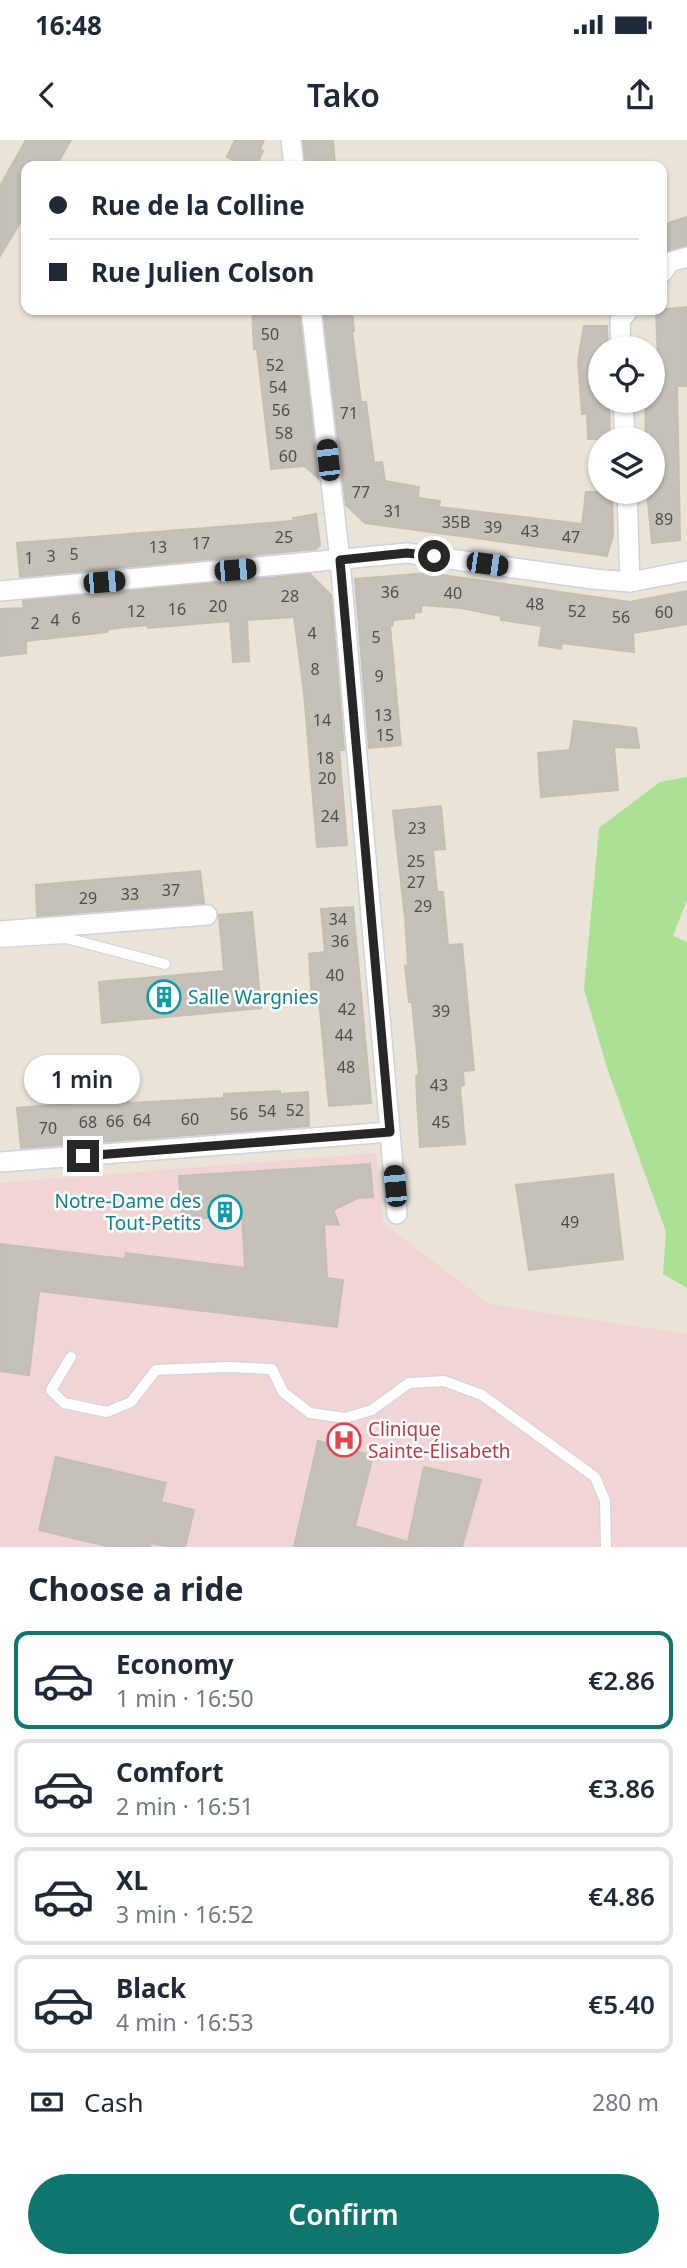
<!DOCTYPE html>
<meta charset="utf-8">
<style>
body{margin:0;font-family:"Noto Sans",sans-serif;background:#f6f6f7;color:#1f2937;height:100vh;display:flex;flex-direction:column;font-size:26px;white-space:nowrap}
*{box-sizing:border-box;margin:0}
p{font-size:23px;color:#747a83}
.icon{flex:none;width:38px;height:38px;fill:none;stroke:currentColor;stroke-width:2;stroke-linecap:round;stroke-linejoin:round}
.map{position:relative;height:1407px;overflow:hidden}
.details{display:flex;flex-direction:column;background:#fff;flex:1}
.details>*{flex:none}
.guide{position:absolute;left:21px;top:21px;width:646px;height:154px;border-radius:14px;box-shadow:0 2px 5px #0004;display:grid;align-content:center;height:154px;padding:0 28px;background:#fff}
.buttons{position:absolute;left:588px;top:196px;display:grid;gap:14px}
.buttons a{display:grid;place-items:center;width:77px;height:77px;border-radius:50%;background:#fff;box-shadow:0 2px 5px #0004;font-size:35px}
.end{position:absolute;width:32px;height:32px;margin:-16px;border:9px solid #272727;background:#fff;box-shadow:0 0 0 4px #fff}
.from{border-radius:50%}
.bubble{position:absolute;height:49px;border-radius:24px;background:#fff;box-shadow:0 2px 5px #0004;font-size:23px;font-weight:600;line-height:49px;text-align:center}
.car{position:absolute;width:21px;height:42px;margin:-21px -10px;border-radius:9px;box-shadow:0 0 5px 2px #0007;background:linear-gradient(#222 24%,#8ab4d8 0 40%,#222 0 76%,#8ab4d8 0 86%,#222 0)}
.guide b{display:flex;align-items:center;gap:24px;height:66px;font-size:26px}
.guide b+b{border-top:2px solid #e0e1e3}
.guide i{width:18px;height:18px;background:#1f2937}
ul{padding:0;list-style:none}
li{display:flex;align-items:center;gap:21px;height:98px;margin:0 14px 10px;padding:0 14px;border:4px solid #e0e1e3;border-radius:14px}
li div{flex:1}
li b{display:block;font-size:26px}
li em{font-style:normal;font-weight:600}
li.on{border-color:#0f766e}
li>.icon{width:63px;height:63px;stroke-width:1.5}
h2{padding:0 28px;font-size:32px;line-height:84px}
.pay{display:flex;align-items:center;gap:18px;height:77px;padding:0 28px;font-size:26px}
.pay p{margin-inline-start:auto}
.action{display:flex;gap:14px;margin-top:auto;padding:14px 28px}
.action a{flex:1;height:80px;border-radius:42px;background:#0f766e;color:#fff;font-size:28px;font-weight:600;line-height:80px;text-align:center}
.status{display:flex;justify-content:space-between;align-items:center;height:49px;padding:0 35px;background:#fff;direction:ltr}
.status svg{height:19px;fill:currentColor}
header{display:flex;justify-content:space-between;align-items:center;height:91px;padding:0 28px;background:#fff;font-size:32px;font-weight:600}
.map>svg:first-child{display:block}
.medical{fill:#f1d5d5}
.green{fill:#abe194}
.building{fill:#c5c0b8;stroke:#c5bfb3;stroke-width:2}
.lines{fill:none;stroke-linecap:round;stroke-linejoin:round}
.lane-casing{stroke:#ced1e1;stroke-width:12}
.street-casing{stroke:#ced1e1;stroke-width:22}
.lane{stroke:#fff;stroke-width:10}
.street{stroke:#fff;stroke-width:19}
.route{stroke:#272727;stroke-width:9}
.labels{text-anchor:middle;stroke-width:5;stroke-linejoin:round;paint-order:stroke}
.number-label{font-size:16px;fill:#4e4d4b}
.culture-label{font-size:19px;fill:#0d838f;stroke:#fff;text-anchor:start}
.health-label{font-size:19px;fill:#be3a42;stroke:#fff;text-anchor:start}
</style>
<div class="status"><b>16:48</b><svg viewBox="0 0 49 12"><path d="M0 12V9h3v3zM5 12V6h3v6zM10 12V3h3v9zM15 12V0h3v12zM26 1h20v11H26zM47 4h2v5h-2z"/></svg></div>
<header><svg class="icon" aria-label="back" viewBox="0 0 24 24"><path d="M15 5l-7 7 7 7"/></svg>Tako<svg class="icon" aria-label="share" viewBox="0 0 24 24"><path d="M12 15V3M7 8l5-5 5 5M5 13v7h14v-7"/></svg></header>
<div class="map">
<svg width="687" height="1407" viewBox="0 0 687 1407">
<rect width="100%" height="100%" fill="#eae3d8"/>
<path class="medical" d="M 376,1013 L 383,1083 L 489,1164 L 687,1194 L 687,1407 L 0,1407 L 0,1043 Z"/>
<path class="green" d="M 687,637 L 687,760 L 673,796 L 687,802 L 687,1148 L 663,1134 L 666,1092 L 607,928 L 584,849 L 599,688 L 660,642 Z"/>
<g class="building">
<path d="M 26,0 L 71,0 L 56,26 L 26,26 L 26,73 L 0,116 L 0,46 Z"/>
<path d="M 235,0 L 264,0 L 260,9 L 263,11 L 256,26 L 245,26 L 227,17 Z"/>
<path d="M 303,0 L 333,0 L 335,26 L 306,26 Z"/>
<path d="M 687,77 L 687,105 L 662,114 L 662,85 Z"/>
<path d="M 687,167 L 687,246 L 677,246 L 680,400 L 652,403 L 647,352 L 653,352 L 653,299 L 646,299 L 645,261 L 653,261 L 653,246 L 659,245 L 656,170 Z"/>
<path d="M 252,170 L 299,170 L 318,338 L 305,326 L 271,329 L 257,209 L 254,209 Z"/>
<path d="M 323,170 L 352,170 L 354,191 L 352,191 L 361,262 L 366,262 L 374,323 L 382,322 L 385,341 L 419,347 L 418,358 L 440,361 L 439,367 L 582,384 L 586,352 L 612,352 L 613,395 L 607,416 L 365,383 L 346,365 Z"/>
<path d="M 584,186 L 607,186 L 608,208 L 600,208 L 600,261 L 609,261 L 610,299 L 588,299 L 587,273 L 582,274 L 578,221 Z"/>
<path d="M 316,374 L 320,405 L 316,409 L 20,437 L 17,403 L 293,381 L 293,378 Z"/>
<path d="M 428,433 L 630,462 L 687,451 L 687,484 L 633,493 L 634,512 L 562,503 L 561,509 L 539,505 L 542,486 L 501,480 L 501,476 L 461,468 L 421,465 L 421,472 L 414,473 L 414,478 L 393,480 L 393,485 L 390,486 L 401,605 L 369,608 L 355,439 Z"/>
<path d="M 310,434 L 331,455 L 344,610 L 339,610 L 347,705 L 317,707 L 304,553 L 294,477 L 247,480 L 249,521 L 233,522 L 230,481 L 148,488 L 147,485 L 108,489 L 107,492 L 26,501 L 26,513 L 0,516 L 0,469 L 24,468 L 23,461 Z"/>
<path d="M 574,581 L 636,588 L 639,608 L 614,607 L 618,650 L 541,657 L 538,613 L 570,610 Z"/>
<path d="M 441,666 L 445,709 L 433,710 L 437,752 L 443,752 L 448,805 L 462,804 L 474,930 L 463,931 L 464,945 L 460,946 L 465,1004 L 420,1007 L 417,960 L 416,936 L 419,935 L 412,862 L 409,862 L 405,826 L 408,825 L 405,778 L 393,671 Z"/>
<path d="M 200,731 L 204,763 L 37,776 L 36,745 Z"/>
<path d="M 353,767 L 371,963 L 329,966 L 319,860 L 312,860 L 309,814 L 325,812 L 321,769 Z"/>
<path d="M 252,772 L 261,868 L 102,883 L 99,842 L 224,831 L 219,775 Z"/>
<path d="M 97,941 L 98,955 L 128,952 L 129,963 L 224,958 L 224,954 L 280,951 L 280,954 L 308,952 L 309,986 L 21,1008 L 17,968 L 75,963 L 75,943 Z"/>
<path d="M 370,1024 L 373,1057 L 358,1058 L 333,1070 L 339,1085 L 324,1084 L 327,1138 L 343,1140 L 337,1187 L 39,1151 L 29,1235 L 0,1231 L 0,1104 L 125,1119 L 126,1113 L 245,1128 L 242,1075 L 182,1080 L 179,1036 Z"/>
<path d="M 613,1034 L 623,1119 L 529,1130 L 516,1045 Z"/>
<path d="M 318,1301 L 373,1316 L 355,1386 L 408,1402 L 424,1327 L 481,1340 L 462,1407 L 294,1407 Z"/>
<path d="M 56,1317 L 166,1343 L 161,1362 L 194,1370 L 185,1407 L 169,1407 L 151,1403 L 150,1407 L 111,1407 L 39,1390 Z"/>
</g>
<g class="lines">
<defs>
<g id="lane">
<path d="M 0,802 L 66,798 L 165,824"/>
<path d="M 71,1217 L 51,1250 L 64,1263 L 107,1272 L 131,1262 L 156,1230 L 228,1227 L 272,1229 L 283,1252 L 310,1273 L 345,1278 L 372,1270 L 409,1243 L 444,1241 L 482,1255 L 595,1337 L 605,1361 L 606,1407"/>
</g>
<g id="street">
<path d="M 291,0 L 294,26"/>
<path d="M 662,133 L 670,122 L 687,117"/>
<path d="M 621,208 L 620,180 L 629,170"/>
<path d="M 623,261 L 625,299"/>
<path d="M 627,352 L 630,442"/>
<path d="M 0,451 L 407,413 L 593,439 L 630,442 L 687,431"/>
<path d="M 0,791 L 207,775"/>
<path d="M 390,992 L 397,1074"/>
<path d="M 0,1022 L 390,992 L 340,420 L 311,170"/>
</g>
</defs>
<use href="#lane" class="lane-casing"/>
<use href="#street" class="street-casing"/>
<use href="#lane" class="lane"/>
<use href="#street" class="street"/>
</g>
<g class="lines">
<path class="route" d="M 83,1016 L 390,992 L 340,420 L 407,413 L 434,416"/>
</g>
<defs>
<symbol id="building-ring" viewBox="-11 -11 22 22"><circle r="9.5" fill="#fff" stroke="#0f9aa8" stroke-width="1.5"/><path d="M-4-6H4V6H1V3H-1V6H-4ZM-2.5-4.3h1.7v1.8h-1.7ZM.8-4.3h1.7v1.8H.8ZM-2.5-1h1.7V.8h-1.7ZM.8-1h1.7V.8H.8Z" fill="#0f9aa8"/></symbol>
<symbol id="hospital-ring" viewBox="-11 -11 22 22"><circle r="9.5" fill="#fff" stroke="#e0444e" stroke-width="1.5"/><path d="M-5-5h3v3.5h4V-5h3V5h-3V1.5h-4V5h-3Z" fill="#e0444e"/></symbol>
</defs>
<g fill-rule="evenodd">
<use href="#building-ring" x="145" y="838" width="38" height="38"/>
<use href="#building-ring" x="206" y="1053" width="38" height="38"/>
<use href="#hospital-ring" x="325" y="1281" width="38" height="38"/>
</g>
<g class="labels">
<g class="number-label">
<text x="270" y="200">50</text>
<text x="275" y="231">52</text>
<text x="278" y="253">54</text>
<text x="281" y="276">56</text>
<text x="349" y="279">71</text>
<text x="284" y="299">58</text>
<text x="288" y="322">60</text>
<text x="361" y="358">77</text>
<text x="393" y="377">31</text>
<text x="664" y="385">89</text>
<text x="456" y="388">35B</text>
<text x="493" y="393">39</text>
<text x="530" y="397">43</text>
<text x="284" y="403">25</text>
<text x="571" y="403">47</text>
<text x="201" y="409">17</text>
<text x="158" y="413">13</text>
<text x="74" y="420">5</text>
<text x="51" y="422">3</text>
<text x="29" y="424">1</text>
<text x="390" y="458">36</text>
<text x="453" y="459">40</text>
<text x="290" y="462">28</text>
<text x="535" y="470">48</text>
<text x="218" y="472">20</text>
<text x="177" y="475">16</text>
<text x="136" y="477">12</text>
<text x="577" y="477">52</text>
<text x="664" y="478">60</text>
<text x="621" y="483">56</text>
<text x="76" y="484">6</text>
<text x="55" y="486">4</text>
<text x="35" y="489">2</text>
<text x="312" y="499">4</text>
<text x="376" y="503">5</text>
<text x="315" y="535">8</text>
<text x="379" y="542">9</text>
<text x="383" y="581">13</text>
<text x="322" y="586">14</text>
<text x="385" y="601">15</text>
<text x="325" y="624">18</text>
<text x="327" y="644">20</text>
<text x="330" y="682">24</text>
<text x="417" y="694">23</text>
<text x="416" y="727">25</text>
<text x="416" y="748">27</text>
<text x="171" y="756">37</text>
<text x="130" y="760">33</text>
<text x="88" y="764">29</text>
<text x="423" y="772">29</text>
<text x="338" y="785">34</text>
<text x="340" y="807">36</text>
<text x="335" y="841">40</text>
<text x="347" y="875">42</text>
<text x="441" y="877">39</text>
<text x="344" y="901">44</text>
<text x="346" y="933">48</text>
<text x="439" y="951">43</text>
<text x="295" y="976">52</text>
<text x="267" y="977">54</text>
<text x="239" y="980">56</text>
<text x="190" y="985">60</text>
<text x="142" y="986">64</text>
<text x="115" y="987">66</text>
<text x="88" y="988">68</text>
<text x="441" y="988">45</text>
<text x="48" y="994">70</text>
<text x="570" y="1088">49</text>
</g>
<g class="culture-label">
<text x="188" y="864">Salle Wargnies</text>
<text x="201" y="1068" text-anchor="end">Notre-Dame des<tspan x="201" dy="22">Tout-Petits</tspan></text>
</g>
<g class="health-label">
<text x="368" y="1296">Clinique<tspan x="368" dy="22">Sainte-Élisabeth</tspan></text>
</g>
</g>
</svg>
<div class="buttons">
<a><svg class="icon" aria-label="locate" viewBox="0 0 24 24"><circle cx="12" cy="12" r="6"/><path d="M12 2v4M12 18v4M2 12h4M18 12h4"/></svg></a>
<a><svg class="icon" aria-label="layers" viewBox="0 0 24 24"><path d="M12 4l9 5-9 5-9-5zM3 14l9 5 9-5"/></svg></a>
</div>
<i class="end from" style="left:434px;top:416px"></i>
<i class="end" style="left:83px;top:1016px"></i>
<div class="bubble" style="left:24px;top:915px;width:116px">1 min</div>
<i class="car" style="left:328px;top:320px;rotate:354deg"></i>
<i class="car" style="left:487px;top:424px;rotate:98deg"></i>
<i class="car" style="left:235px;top:430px;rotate:85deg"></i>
<i class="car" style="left:104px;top:442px;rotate:85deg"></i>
<i class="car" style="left:395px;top:1046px;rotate:355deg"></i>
<div class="guide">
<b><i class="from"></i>Rue de la Colline</b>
<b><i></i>Rue Julien Colson</b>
</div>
</div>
<section class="details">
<h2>Choose a ride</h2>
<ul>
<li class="on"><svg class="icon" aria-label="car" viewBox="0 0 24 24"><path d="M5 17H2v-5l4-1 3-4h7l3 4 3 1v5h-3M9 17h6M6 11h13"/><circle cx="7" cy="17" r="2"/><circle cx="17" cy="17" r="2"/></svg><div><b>Economy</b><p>1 min · 16:50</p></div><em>€2.86</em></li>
<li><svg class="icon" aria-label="car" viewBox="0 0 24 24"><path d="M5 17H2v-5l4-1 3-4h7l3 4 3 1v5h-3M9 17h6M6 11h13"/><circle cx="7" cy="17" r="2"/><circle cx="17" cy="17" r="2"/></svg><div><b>Comfort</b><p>2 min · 16:51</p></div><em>€3.86</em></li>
<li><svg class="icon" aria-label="car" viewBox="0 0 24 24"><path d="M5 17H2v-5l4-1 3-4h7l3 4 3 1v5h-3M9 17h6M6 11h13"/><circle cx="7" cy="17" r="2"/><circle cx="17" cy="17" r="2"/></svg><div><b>XL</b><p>3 min · 16:52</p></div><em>€4.86</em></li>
<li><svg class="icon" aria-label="car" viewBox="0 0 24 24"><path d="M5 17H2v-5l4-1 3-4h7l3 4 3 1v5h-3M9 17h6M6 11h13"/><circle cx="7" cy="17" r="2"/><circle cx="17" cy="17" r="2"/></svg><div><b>Black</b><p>4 min · 16:53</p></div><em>€5.40</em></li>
</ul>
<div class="pay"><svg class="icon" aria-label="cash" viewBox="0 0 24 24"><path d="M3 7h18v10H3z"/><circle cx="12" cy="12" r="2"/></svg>Cash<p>280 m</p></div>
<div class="action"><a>Confirm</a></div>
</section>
